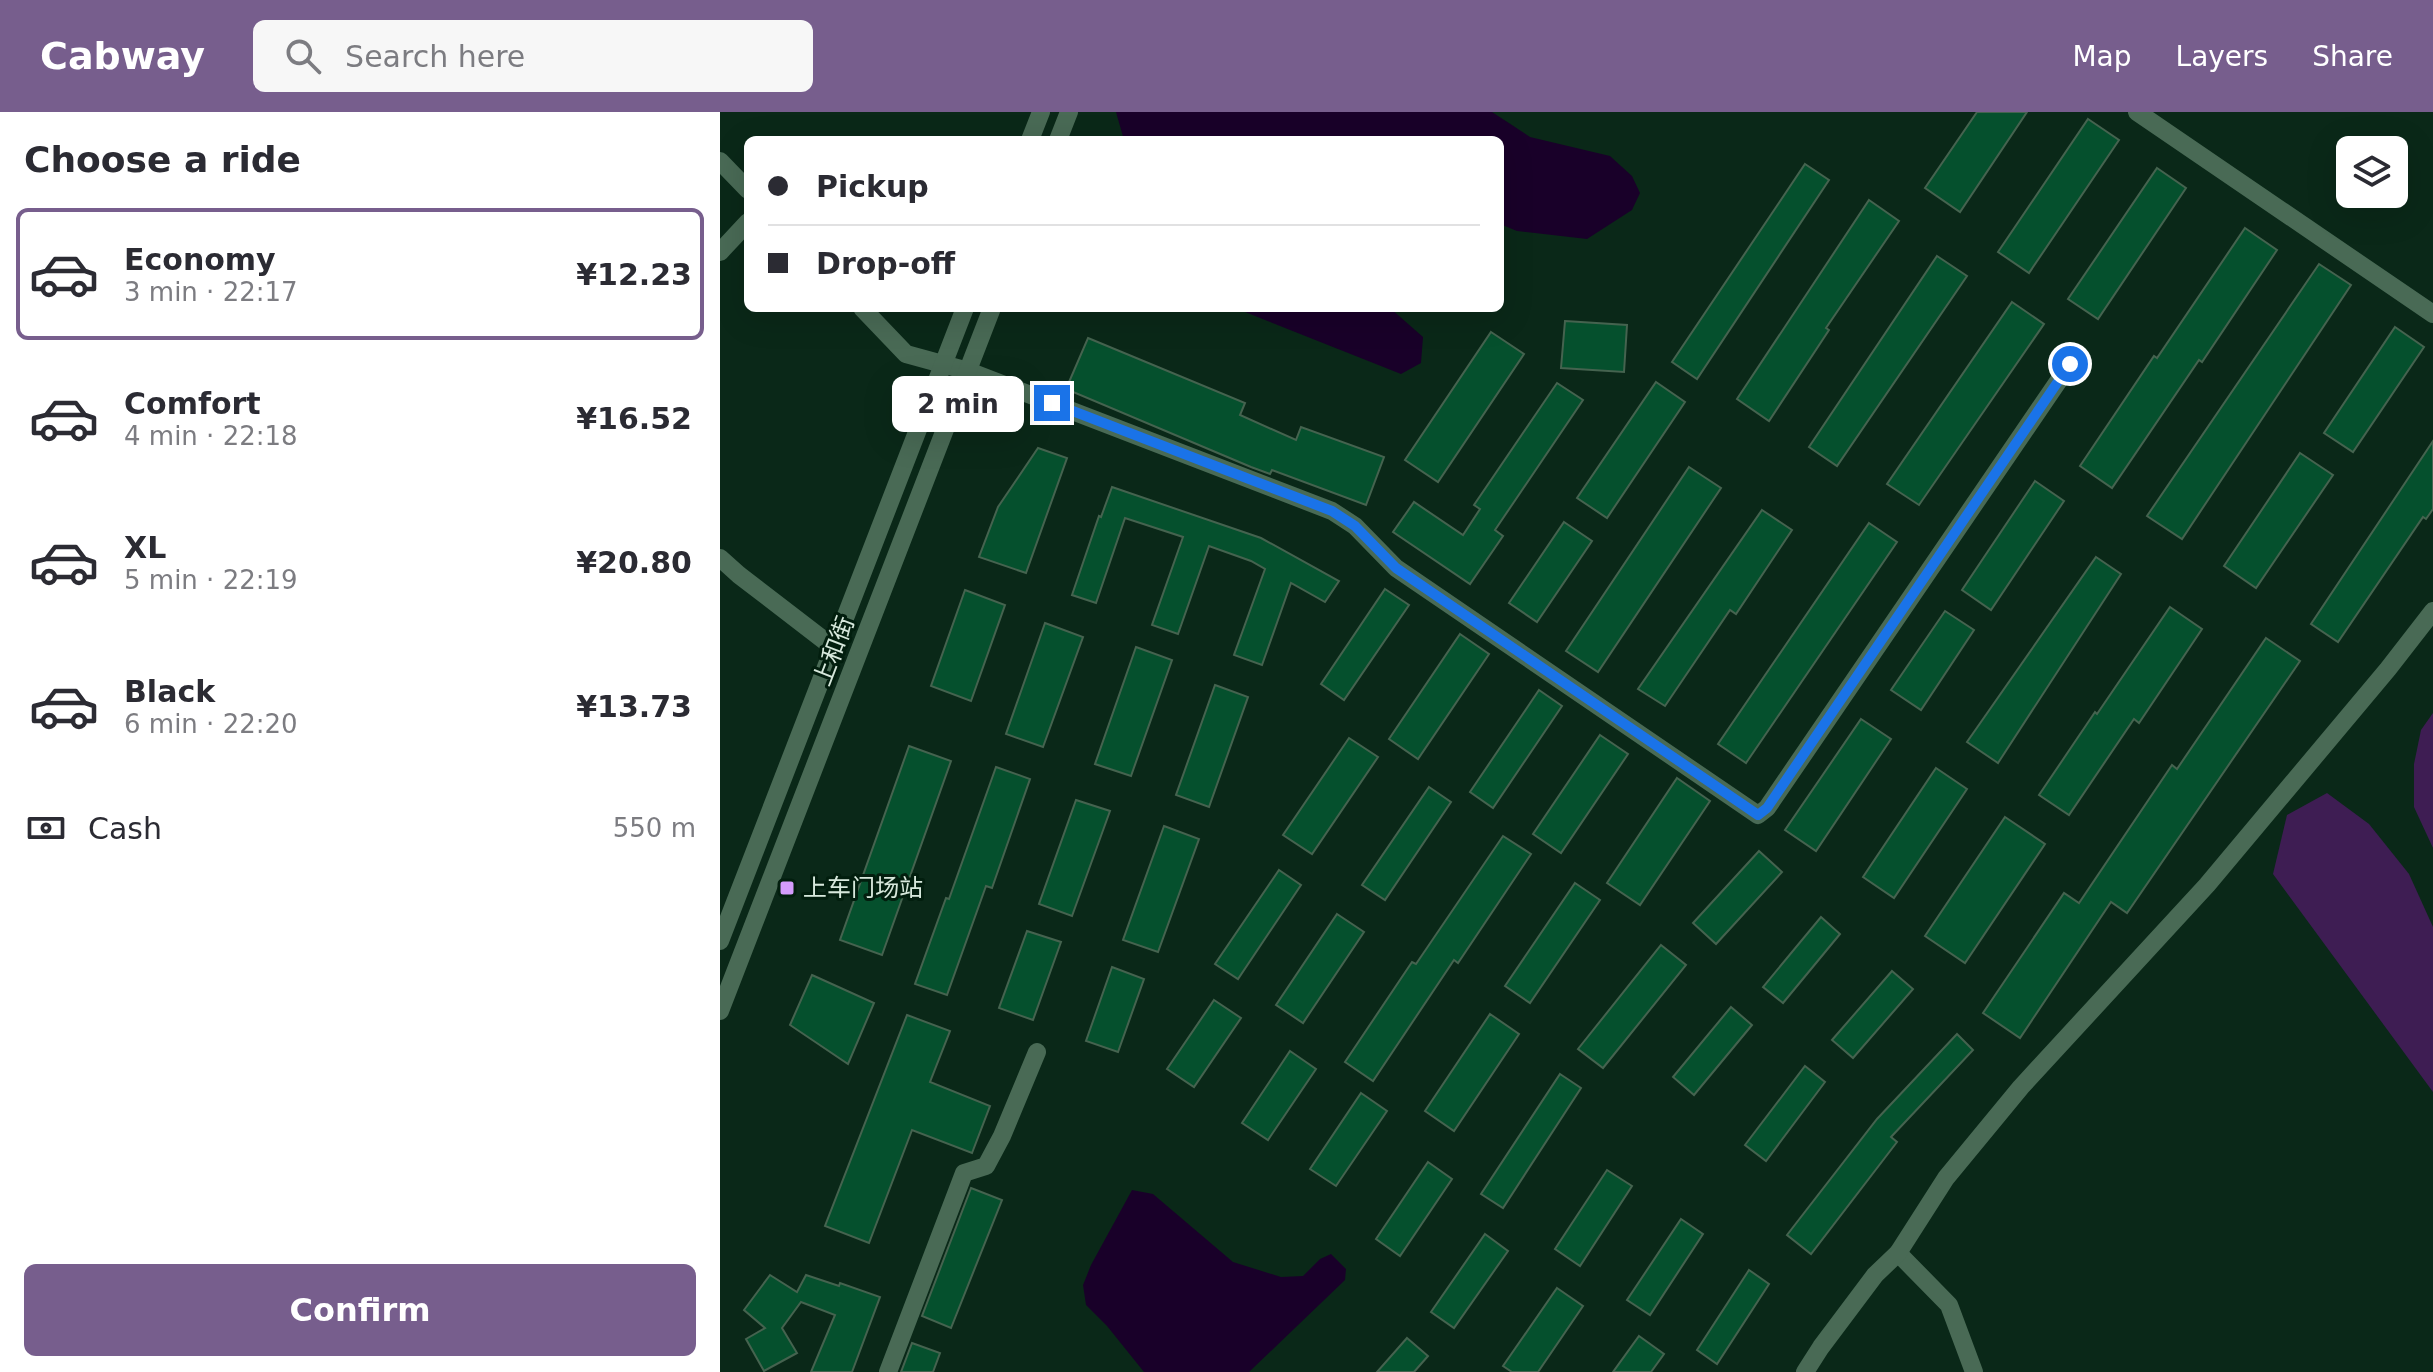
<!DOCTYPE html>
<meta charset="utf-8">
<style>
body{margin:0;font-family:"DejaVu Sans","Noto Sans SC",sans-serif;background:#f7f7f7;color:#2b2b33;height:100vh;display:flex;flex-direction:column;font-size:30px;white-space:nowrap}
*{box-sizing:border-box;margin:0}
p{font-size:26px;color:#7c7c81}
.icon{flex:none;width:44px;height:44px;fill:none;stroke:currentColor;stroke-width:2;stroke-linecap:round;stroke-linejoin:round}
.map{position:relative;flex:1;overflow:hidden}
.panel{display:flex;flex-direction:column;background:#fff;width:720px}
.panel>*{flex:none}
.guide{position:absolute;left:24px;top:24px;width:760px;height:176px;border-radius:12px;box-shadow:0 8px 32px #0002;display:grid;align-content:center;height:176px;padding:0 24px;background:#fff}
.tools{position:absolute;left:1616px;top:24px;display:grid;gap:16px}
.tools a{display:grid;place-items:center;width:72px;height:72px;border-radius:12px;background:#fff;box-shadow:0 8px 32px #0002;font-size:40px}
.end{position:absolute;width:36px;height:36px;margin:-18px;border:10px solid #1a73e8;background:#fff;box-shadow:0 0 0 4px #fff}
.from{border-radius:50%}
.bubble{position:absolute;height:56px;border-radius:12px;background:#fff;box-shadow:0 8px 32px #0002;font-size:26px;font-weight:800;line-height:56px;text-align:center}
.guide b{display:flex;align-items:center;gap:28px;height:76px;font-size:30px}
.guide b+b{border-top:2px solid #e1e1e2}
.guide i{width:20px;height:20px;background:#2b2b33}
ul{padding:0;list-style:none}
li{display:flex;align-items:center;gap:24px;height:132px;margin:0 16px 12px;padding:0 8px;border:4px solid transparent;border-radius:12px}
li div{flex:1}
li b{display:block;font-size:30px}
li em{font-style:normal;font-weight:800}
li.active{border-color:#775e8d}
li>.icon{width:72px;height:72px;stroke-width:1.5}
h2{padding:0 24px;font-size:36px;line-height:96px}
.pay{display:flex;align-items:center;gap:20px;height:88px;padding:0 24px;font-size:30px}
.pay p{margin-inline-start:auto}
.action{display:flex;gap:16px;margin-top:auto;padding:16px 24px}
.action a{flex:1;height:92px;border-radius:12px;background:#775e8d;color:#fff;font-size:32px;font-weight:800;line-height:92px;text-align:center}
header{display:flex;align-items:center;gap:48px;box-sizing:border-box;height:112px;padding:0 40px;background:#775e8d;color:#fff}
header strong{font-size:38px}
nav{display:flex;gap:44px;margin-inline-start:auto;font-size:28px}
.search{width:560px;height:72px;background:#f7f7f7;display:flex;align-items:center;gap:20px;box-sizing:border-box;padding:0 28px;border-radius:12px;color:#7c7c81;font-size:30px}
main{display:flex;flex:1;min-height:0}
.map>svg:first-child{display:block}
.green{fill:#3e1d53}
.water{fill:#190029}
.building{fill:#05502d;stroke:#45634f;stroke-width:2}
.lines{fill:none;stroke-linecap:round;stroke-linejoin:round}
.minor{stroke:#496a55;stroke-width:18}
.route{stroke:#1a73e8;stroke-width:10}
.poi-dot{fill:#d49cfc;stroke:#021e0e;stroke-width:3}
.labels{text-anchor:middle;stroke-width:6;stroke-linejoin:round;paint-order:stroke}
.street-label{font-size:24px;fill:#d7e8dc;stroke:#021e0e}
.poi-label{font-size:24px;fill:#d7e8dc;stroke:#021e0e;text-anchor:start}
</style>
<header>
<strong>Cabway</strong>
<div class="search"><svg class="icon" aria-label="search" viewBox="0 0 24 24"><circle cx="10" cy="10" r="6"/><path d="M15 15l6 6"/></svg>Search here</div>
<nav><a>Map</a><a>Layers</a><a>Share</a></nav>
</header>
<main>
<section class="panel">
<h2>Choose a ride</h2>
<ul>
<li class="active"><svg class="icon" aria-label="car" viewBox="0 0 24 24"><path d="M5 17H2v-5l4-1 3-4h7l3 4 3 1v5h-3M9 17h6M6 11h13"/><circle cx="7" cy="17" r="2"/><circle cx="17" cy="17" r="2"/></svg><div><b>Economy</b><p>3 min · 22:17</p></div><em>¥12.23</em></li>
<li><svg class="icon" aria-label="car" viewBox="0 0 24 24"><path d="M5 17H2v-5l4-1 3-4h7l3 4 3 1v5h-3M9 17h6M6 11h13"/><circle cx="7" cy="17" r="2"/><circle cx="17" cy="17" r="2"/></svg><div><b>Comfort</b><p>4 min · 22:18</p></div><em>¥16.52</em></li>
<li><svg class="icon" aria-label="car" viewBox="0 0 24 24"><path d="M5 17H2v-5l4-1 3-4h7l3 4 3 1v5h-3M9 17h6M6 11h13"/><circle cx="7" cy="17" r="2"/><circle cx="17" cy="17" r="2"/></svg><div><b>XL</b><p>5 min · 22:19</p></div><em>¥20.80</em></li>
<li><svg class="icon" aria-label="car" viewBox="0 0 24 24"><path d="M5 17H2v-5l4-1 3-4h7l3 4 3 1v5h-3M9 17h6M6 11h13"/><circle cx="7" cy="17" r="2"/><circle cx="17" cy="17" r="2"/></svg><div><b>Black</b><p>6 min · 22:20</p></div><em>¥13.73</em></li>
</ul>
<div class="pay"><svg class="icon" aria-label="cash" viewBox="0 0 24 24"><path d="M3 7h18v10H3z"/><circle cx="12" cy="12" r="2"/></svg>Cash<p>550 m</p></div>
<div class="action"><a>Confirm</a></div>
</section>
<div class="map">
<svg width="1713" height="1260" viewBox="0 0 1713 1260">
<rect width="100%" height="100%" fill="#0a2818"/>
<g class="green">
<path d="M 1713,601 L 1713,736 L 1694,695 L 1694,652 L 1701,618 Z"/>
<path d="M 1607,681 L 1649,712 L 1689,762 L 1713,815 L 1713,980 L 1553,762 L 1567,703 Z"/>
</g>
<g class="water">
<path d="M 396,0 L 772,0 L 810,25 L 890,44 L 912,64 L 920,81 L 912,98 L 867,127 L 797,119 L 780,112 L 780,28 L 404,28 Z"/>
<path d="M 515,196 L 670,196 L 703,225 L 701,251 L 681,262 Z"/>
<path d="M 412,1078 L 433,1082 L 513,1150 L 561,1165 L 583,1164 L 600,1147 L 611,1142 L 626,1157 L 625,1168 L 529,1260 L 424,1260 L 387,1214 L 366,1193 L 363,1173 L 371,1153 Z"/>
</g>
<g class="building">
<path d="M 1257,0 L 1307,0 L 1240,100 L 1205,76 Z"/>
<path d="M 1368,7 L 1399,28 L 1309,161 L 1278,140 Z"/>
<path d="M 1085,52 L 1109,68 L 977,267 L 952,250 Z"/>
<path d="M 1437,56 L 1466,76 L 1378,207 L 1348,187 Z"/>
<path d="M 1149,88 L 1179,109 L 1106,216 L 1109,218 L 1049,309 L 1017,287 Z"/>
<path d="M 1525,116 L 1557,138 L 1482,250 L 1479,248 L 1392,376 L 1360,354 L 1434,244 L 1437,246 Z"/>
<path d="M 1217,144 L 1247,164 L 1117,354 L 1089,335 Z"/>
<path d="M 1599,152 L 1631,173 L 1462,427 L 1427,404 Z"/>
<path d="M 1292,190 L 1324,212 L 1199,393 L 1167,372 Z"/>
<path d="M 845,209 L 907,213 L 904,260 L 841,256 Z"/>
<path d="M 1675,215 L 1704,235 L 1633,340 L 1604,321 Z"/>
<path d="M 771,220 L 804,242 L 718,370 L 685,348 Z"/>
<path d="M 368,226 L 525,291 L 520,303 L 576,328 L 581,315 L 664,345 L 646,393 L 552,358 L 550,362 L 531,355 L 346,277 Z"/>
<path d="M 936,270 L 965,290 L 887,406 L 857,386 Z"/>
<path d="M 837,271 L 863,288 L 775,418 L 783,424 L 750,472 L 673,420 L 694,390 L 743,423 L 760,397 L 754,393 Z"/>
<path d="M 1713,329 L 1713,397 L 1706,407 L 1703,405 L 1618,530 L 1591,512 Z"/>
<path d="M 318,336 L 347,346 L 306,461 L 259,445 L 278,395 Z"/>
<path d="M 1580,341 L 1613,363 L 1536,476 L 1504,454 Z"/>
<path d="M 969,355 L 1001,376 L 878,560 L 846,539 Z"/>
<path d="M 1315,369 L 1344,389 L 1271,498 L 1242,478 Z"/>
<path d="M 392,375 L 541,426 L 619,469 L 605,490 L 571,471 L 542,553 L 514,543 L 545,457 L 531,449 L 489,434 L 458,522 L 432,513 L 463,425 L 405,406 L 376,491 L 352,483 L 379,404 L 381,405 Z"/>
<path d="M 1042,398 L 1072,418 L 1016,502 L 1010,498 L 945,594 L 918,577 Z"/>
<path d="M 844,410 L 872,429 L 817,510 L 789,491 Z"/>
<path d="M 1149,411 L 1177,430 L 1026,651 L 998,632 Z"/>
<path d="M 1376,445 L 1401,462 L 1278,651 L 1247,630 Z"/>
<path d="M 665,477 L 689,493 L 624,588 L 601,572 Z"/>
<path d="M 245,478 L 285,493 L 251,589 L 211,574 Z"/>
<path d="M 1450,495 L 1482,517 L 1419,611 L 1414,607 L 1349,703 L 1319,683 L 1375,600 L 1377,602 Z"/>
<path d="M 1225,499 L 1254,518 L 1201,598 L 1171,578 Z"/>
<path d="M 325,511 L 363,525 L 323,635 L 286,622 Z"/>
<path d="M 740,522 L 769,542 L 698,647 L 669,627 Z"/>
<path d="M 1546,526 L 1580,549 L 1407,801 L 1391,790 L 1300,926 L 1263,901 L 1344,781 L 1359,791 L 1452,653 L 1457,657 Z"/>
<path d="M 416,535 L 452,548 L 411,664 L 375,652 Z"/>
<path d="M 495,573 L 528,585 L 489,695 L 456,683 Z"/>
<path d="M 819,578 L 842,594 L 773,696 L 750,680 Z"/>
<path d="M 1141,607 L 1171,627 L 1096,739 L 1065,718 Z"/>
<path d="M 880,623 L 908,642 L 841,741 L 813,722 Z"/>
<path d="M 629,626 L 658,645 L 592,742 L 563,723 Z"/>
<path d="M 189,634 L 231,649 L 162,843 L 120,828 Z"/>
<path d="M 276,655 L 310,667 L 272,776 L 266,774 L 227,883 L 195,872 L 226,786 L 229,787 Z"/>
<path d="M 1216,656 L 1247,677 L 1174,786 L 1143,765 Z"/>
<path d="M 957,666 L 990,689 L 920,793 L 887,771 Z"/>
<path d="M 709,675 L 731,690 L 665,788 L 642,773 Z"/>
<path d="M 356,688 L 390,699 L 352,804 L 319,792 Z"/>
<path d="M 1285,705 L 1325,732 L 1245,851 L 1205,824 Z"/>
<path d="M 444,714 L 479,727 L 438,840 L 403,828 Z"/>
<path d="M 783,724 L 811,742 L 738,851 L 734,848 L 653,969 L 625,950 L 692,850 L 696,852 Z"/>
<path d="M 1039,739 L 1062,760 L 996,832 L 973,811 Z"/>
<path d="M 559,758 L 581,773 L 518,867 L 495,852 Z"/>
<path d="M 855,771 L 880,788 L 810,891 L 785,874 Z"/>
<path d="M 617,802 L 644,820 L 583,911 L 556,893 Z"/>
<path d="M 1101,805 L 1120,822 L 1063,891 L 1043,875 Z"/>
<path d="M 307,819 L 341,830 L 313,908 L 279,896 Z"/>
<path d="M 941,833 L 966,853 L 883,956 L 858,937 Z"/>
<path d="M 392,855 L 424,867 L 398,940 L 366,929 Z"/>
<path d="M 1172,859 L 1193,877 L 1133,946 L 1112,928 Z"/>
<path d="M 92,863 L 154,891 L 128,952 L 70,913 Z"/>
<path d="M 494,888 L 521,906 L 474,975 L 447,957 Z"/>
<path d="M 1011,895 L 1032,913 L 974,983 L 953,965 Z"/>
<path d="M 770,902 L 799,922 L 734,1019 L 705,999 Z"/>
<path d="M 187,903 L 230,919 L 210,970 L 270,994 L 252,1041 L 192,1018 L 149,1131 L 105,1114 Z"/>
<path d="M 1237,922 L 1253,938 L 1171,1025 L 1177,1030 L 1091,1142 L 1067,1123 L 1157,1007 Z"/>
<path d="M 570,939 L 596,957 L 548,1028 L 522,1011 Z"/>
<path d="M 1085,954 L 1105,970 L 1046,1049 L 1025,1033 Z"/>
<path d="M 840,962 L 861,976 L 783,1096 L 761,1082 Z"/>
<path d="M 641,981 L 667,999 L 616,1074 L 590,1057 Z"/>
<path d="M 708,1050 L 732,1067 L 680,1144 L 656,1127 Z"/>
<path d="M 887,1058 L 912,1074 L 860,1154 L 835,1137 Z"/>
<path d="M 251,1076 L 282,1088 L 231,1216 L 202,1204 Z"/>
<path d="M 961,1107 L 983,1122 L 930,1203 L 907,1188 Z"/>
<path d="M 765,1122 L 788,1139 L 734,1216 L 711,1200 Z"/>
<path d="M 1029,1158 L 1049,1172 L 997,1252 L 977,1238 Z"/>
<path d="M 50,1163 L 77,1180 L 86,1163 L 119,1174 L 120,1171 L 160,1185 L 132,1260 L 91,1260 L 115,1203 L 81,1190 L 62,1216 L 77,1241 L 44,1259 L 26,1227 L 45,1216 L 24,1198 Z"/>
<path d="M 837,1176 L 863,1194 L 818,1260 L 792,1260 L 783,1254 Z"/>
<path d="M 919,1224 L 944,1242 L 931,1260 L 893,1260 Z"/>
<path d="M 687,1226 L 708,1244 L 694,1260 L 657,1260 Z"/>
<path d="M 192,1231 L 220,1241 L 213,1260 L 181,1260 Z"/>
</g>
<g class="lines">
<g class="minor">
<path d="M 1417,0 L 1713,202"/>
<path d="M 310,28 L 321,0"/>
<path d="M 338,28 L 349,0"/>
<path d="M 0,49 L 28,78"/>
<path d="M 0,140 L 28,110"/>
<path d="M 142,196 L 186,242 L 248,259 L 612,399 L 635,414 L 676,456 L 1038,703 L 1047,696 L 1350,252"/>
<path d="M 0,446 L 19,463 L 114,536"/>
<path d="M 0,829 L 245,196"/>
<path d="M 0,899 L 272,196"/>
<path d="M 1178,1141 L 1229,1193 L 1254,1260"/>
<path d="M 168,1260 L 244,1061 L 266,1054 L 282,1024 L 317,940"/>
<path d="M 1085,1260 L 1101,1235 L 1155,1163 L 1178,1141 L 1226,1066 L 1301,975 L 1487,773 L 1668,557 L 1713,499"/>
</g>
</g>
<g class="lines">
<path class="route" d="M 332,291 L 612,399 L 635,414 L 676,456 L 1038,703 L 1047,696 L 1350,252"/>
</g>
<rect class="poi-dot" x="59" y="768" width="16" height="16" rx="4"/>
<g class="labels">
<g class="street-label">
<text transform="translate(114 539) rotate(-69)" y="8">上和街</text>
</g>
<g class="poi-label">
<text x="83" y="784">上车门场站</text>
</g>
</g>
</svg>
<div class="tools">
<a><svg class="icon" aria-label="layers" viewBox="0 0 24 24"><path d="M12 4l9 5-9 5-9-5zM3 14l9 5 9-5"/></svg></a>
</div>
<i class="end from" style="left:1350px;top:252px"></i>
<i class="end" style="left:332px;top:291px"></i>
<div class="bubble" style="left:172px;top:264px;width:132px">2 min</div>
<div class="guide">
<b><i class="from"></i>Pickup</b>
<b><i></i>Drop-off</b>
</div>
</div>
</main>
